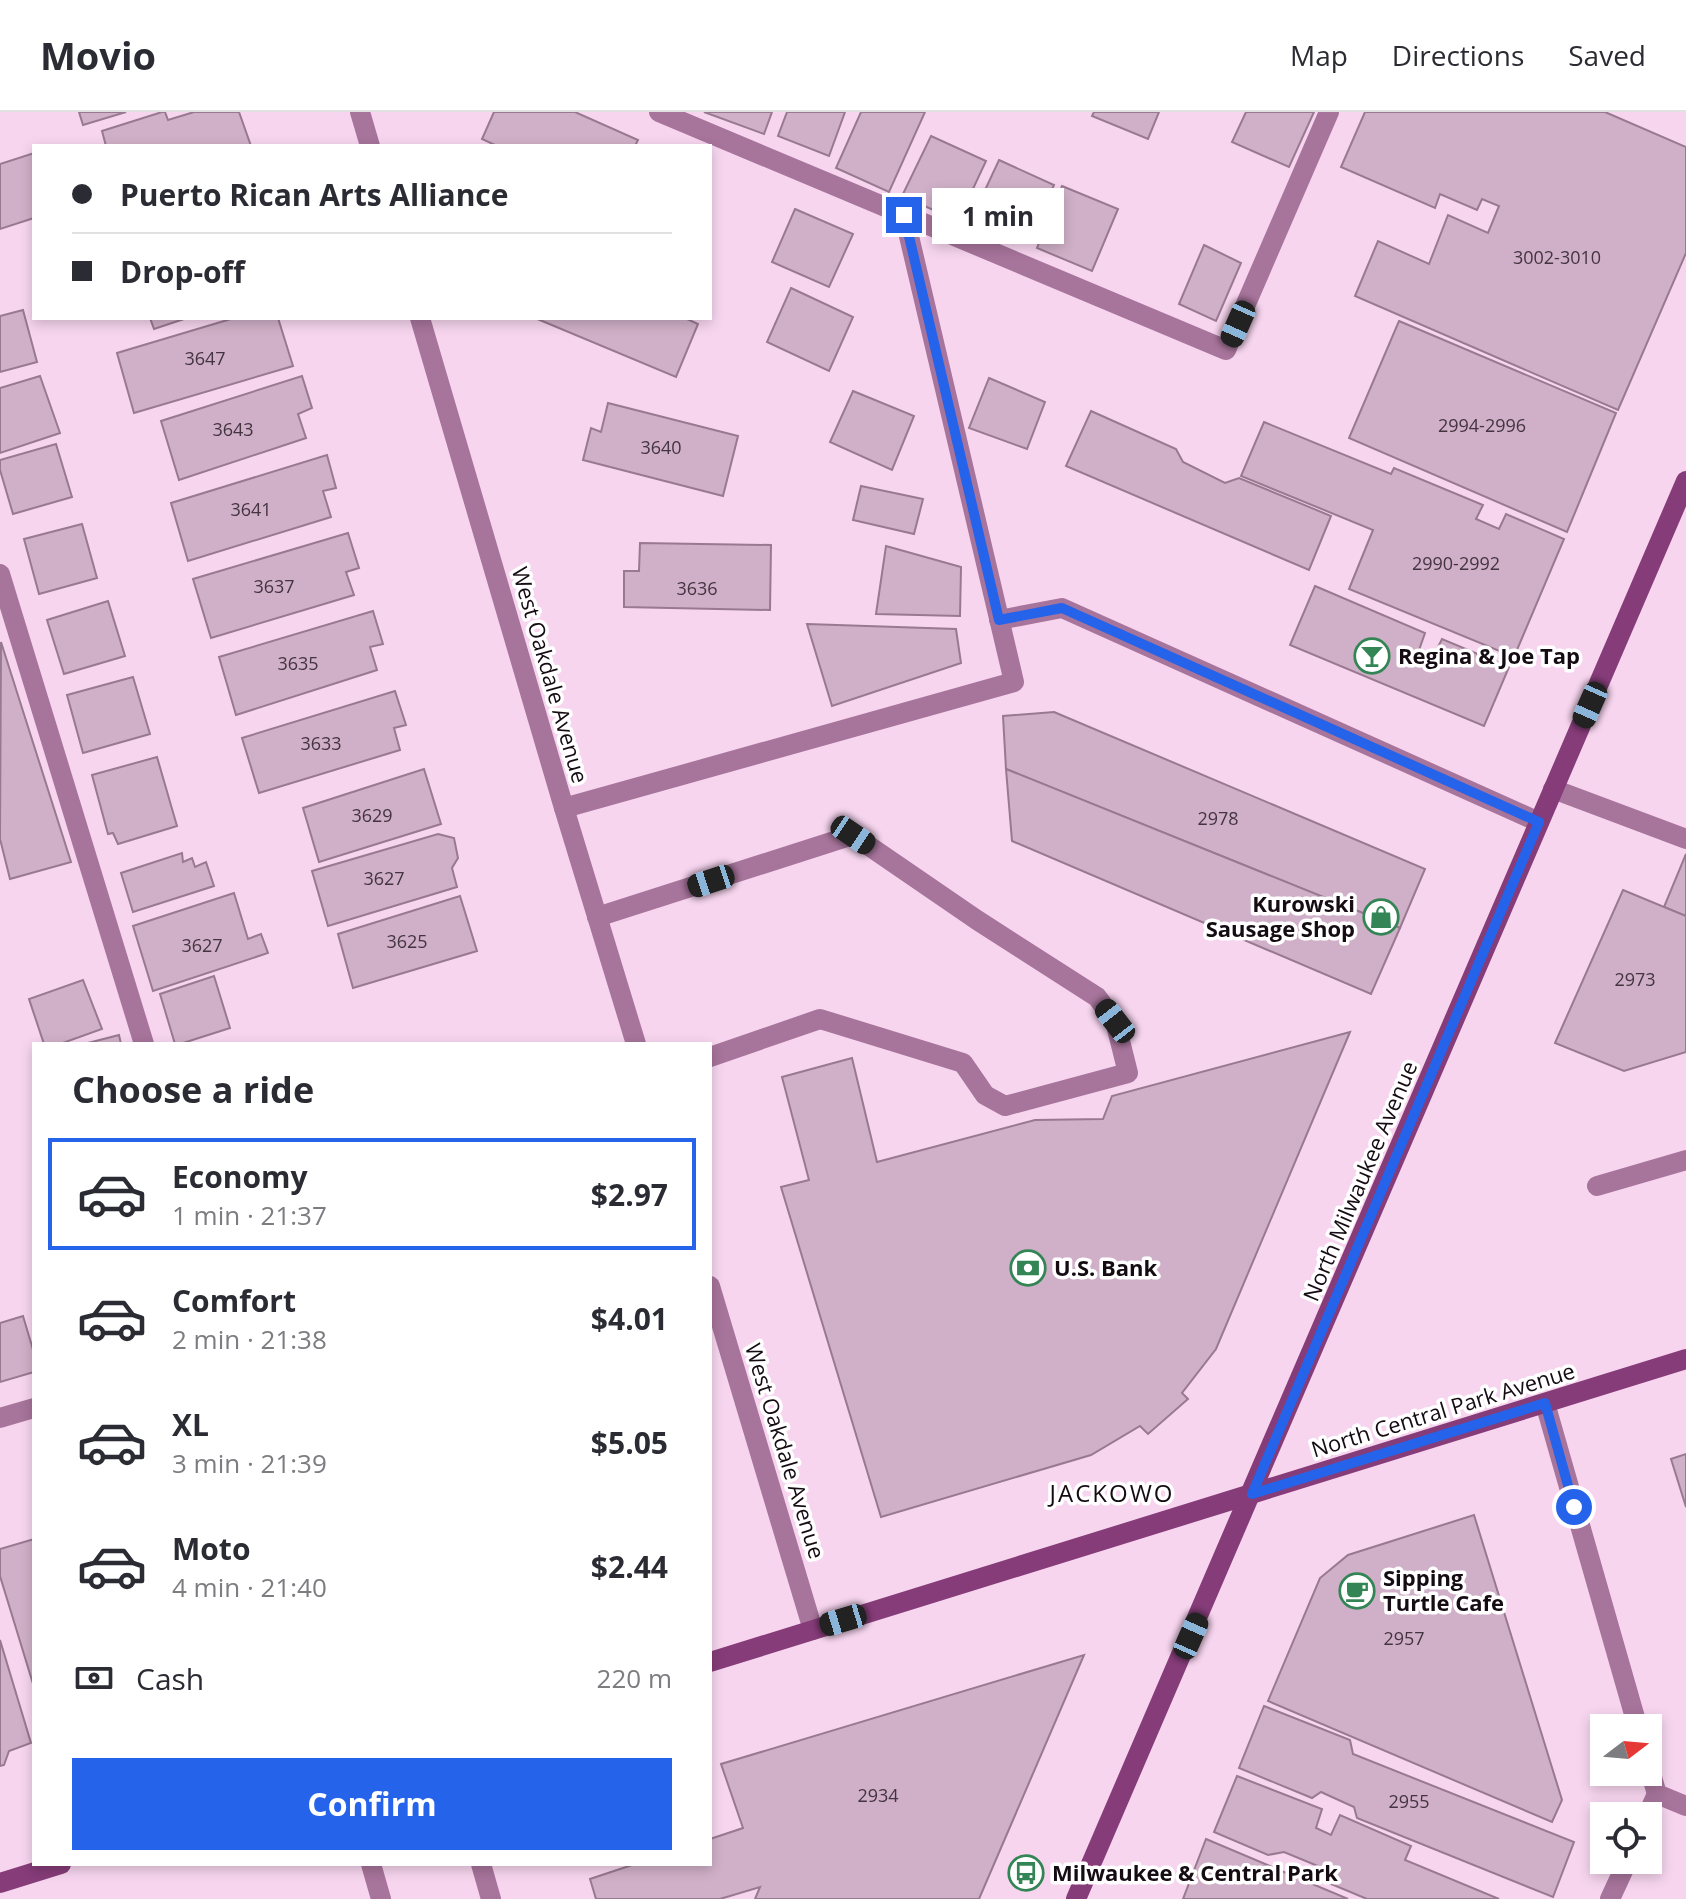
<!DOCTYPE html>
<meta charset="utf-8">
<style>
body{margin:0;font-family:"Open Sans",sans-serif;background:#f7f7f7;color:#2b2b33;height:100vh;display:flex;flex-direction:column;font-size:30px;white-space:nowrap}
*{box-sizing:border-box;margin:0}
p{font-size:26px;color:#7c7c81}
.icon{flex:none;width:44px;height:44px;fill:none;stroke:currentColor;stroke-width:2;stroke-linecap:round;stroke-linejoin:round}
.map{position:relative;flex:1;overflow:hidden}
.drawer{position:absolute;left:32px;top:930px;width:680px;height:824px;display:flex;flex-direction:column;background:#fff;border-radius:0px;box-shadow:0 4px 12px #0003}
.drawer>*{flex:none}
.guide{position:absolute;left:32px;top:32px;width:680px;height:176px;border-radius:0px;box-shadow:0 4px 12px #0003;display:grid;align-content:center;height:176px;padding:0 40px;background:#fff}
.needle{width:52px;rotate:74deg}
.fabs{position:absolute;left:1590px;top:1602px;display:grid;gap:16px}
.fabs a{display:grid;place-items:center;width:72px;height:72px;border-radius:0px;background:#fff;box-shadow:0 4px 12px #0003;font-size:40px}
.end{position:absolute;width:36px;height:36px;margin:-18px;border:10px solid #2563eb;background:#fff;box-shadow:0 0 0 4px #fff}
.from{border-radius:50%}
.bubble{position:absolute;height:56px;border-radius:0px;background:#fff;box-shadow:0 4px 12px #0003;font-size:26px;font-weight:700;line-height:56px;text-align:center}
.car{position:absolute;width:24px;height:48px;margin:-24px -12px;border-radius:10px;box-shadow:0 0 6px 2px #0007;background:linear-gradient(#222 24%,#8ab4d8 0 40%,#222 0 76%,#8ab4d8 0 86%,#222 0)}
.guide b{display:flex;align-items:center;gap:28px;height:76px;font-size:30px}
.guide b+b{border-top:2px solid #e1e1e2}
.guide i{width:20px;height:20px;background:#2b2b33}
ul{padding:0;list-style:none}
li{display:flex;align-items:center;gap:24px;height:112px;margin:0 16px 12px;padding:0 24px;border:4px solid transparent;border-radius:0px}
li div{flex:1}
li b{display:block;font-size:30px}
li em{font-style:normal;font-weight:700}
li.current{border-color:#2563eb}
li>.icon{width:72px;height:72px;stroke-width:1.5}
h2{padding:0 40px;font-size:36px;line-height:96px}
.pay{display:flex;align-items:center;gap:20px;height:88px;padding:0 40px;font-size:30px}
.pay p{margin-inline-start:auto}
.cta{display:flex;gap:16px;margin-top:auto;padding:16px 40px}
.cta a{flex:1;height:92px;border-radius:0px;background:#2563eb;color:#fff;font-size:32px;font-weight:700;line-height:92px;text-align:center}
header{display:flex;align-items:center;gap:48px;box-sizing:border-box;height:112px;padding:0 40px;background:#fff;border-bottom:2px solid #e1e1e2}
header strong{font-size:38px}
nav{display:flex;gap:44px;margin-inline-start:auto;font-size:28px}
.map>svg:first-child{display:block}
.building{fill:#d0b0c8;stroke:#987990;stroke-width:2}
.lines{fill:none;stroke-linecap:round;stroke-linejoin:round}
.lane{stroke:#a7749b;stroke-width:20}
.street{stroke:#a7749b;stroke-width:20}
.secondary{stroke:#863c79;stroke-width:20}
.route{stroke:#2563eb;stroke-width:10}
.labels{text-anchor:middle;stroke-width:7;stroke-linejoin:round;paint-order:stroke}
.number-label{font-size:18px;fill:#443440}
.poi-label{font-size:22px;font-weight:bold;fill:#150b13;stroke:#fff;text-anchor:start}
.street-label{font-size:22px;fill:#150b13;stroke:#fff}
.neighbourhood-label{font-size:24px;letter-spacing:2px;fill:#150b13;stroke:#fff}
</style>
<header>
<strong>Movio</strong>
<nav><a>Map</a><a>Directions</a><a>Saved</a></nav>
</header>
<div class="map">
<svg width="1686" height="1787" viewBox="0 0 1686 1787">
<rect width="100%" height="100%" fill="#f7d5ef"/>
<g class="building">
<path d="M 79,0 L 126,0 L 83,13 Z"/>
<path d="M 162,0 L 165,0 L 168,8 L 194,0 L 239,0 L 251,34 L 106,34 L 102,19 Z"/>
<path d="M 494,0 L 575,0 L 638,28 L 635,34 L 497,34 L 482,27 Z"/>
<path d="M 704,0 L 772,0 L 764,22 Z"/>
<path d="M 787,0 L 845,0 L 829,44 L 778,24 Z"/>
<path d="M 861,0 L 925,0 L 889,80 L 836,56 Z"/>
<path d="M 1094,0 L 1159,0 L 1148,27 L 1092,4 Z"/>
<path d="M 1246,0 L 1314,0 L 1289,55 L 1232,30 Z"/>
<path d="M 1365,0 L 1605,0 L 1686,35 L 1686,141 L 1618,298 L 1355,184 L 1378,129 L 1429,152 L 1448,103 L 1488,121 L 1499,94 L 1482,87 L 1477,98 L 1440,82 L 1435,96 L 1341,55 Z"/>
<path d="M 931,24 L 986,49 L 958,109 L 902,84 Z"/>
<path d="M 34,41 L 34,106 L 0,117 L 0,52 Z"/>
<path d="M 999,48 L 1054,73 L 1028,130 L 972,106 Z"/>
<path d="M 1062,74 L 1118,97 L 1092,159 L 1037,136 Z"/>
<path d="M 795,97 L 853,122 L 829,175 L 772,150 Z"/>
<path d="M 1204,133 L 1241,151 L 1216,209 L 1179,192 Z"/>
<path d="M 791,176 L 853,205 L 829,259 L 767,230 Z"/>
<path d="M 23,198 L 37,250 L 0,260 L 0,204 Z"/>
<path d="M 150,206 L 187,206 L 154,217 Z"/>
<path d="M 234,206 L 278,206 L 293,254 L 134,301 L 117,241 Z"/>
<path d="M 535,206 L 685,206 L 698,212 L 676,265 Z"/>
<path d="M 1399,209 L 1616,301 L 1567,420 L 1349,326 Z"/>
<path d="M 40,264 L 60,321 L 0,341 L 0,276 Z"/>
<path d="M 302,264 L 312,296 L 298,302 L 306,326 L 179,368 L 161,309 Z"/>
<path d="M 989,266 L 1045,290 L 1027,337 L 969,316 Z"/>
<path d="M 853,279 L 914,304 L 892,358 L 830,330 Z"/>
<path d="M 608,291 L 738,324 L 723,384 L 583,348 L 591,316 L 601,320 Z"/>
<path d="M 1091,299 L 1176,337 L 1183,350 L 1225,371 L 1239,366 L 1331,404 L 1309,458 L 1066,354 Z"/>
<path d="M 1264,310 L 1391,362 L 1394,356 L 1483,393 L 1476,407 L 1499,417 L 1506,402 L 1564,427 L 1514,545 L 1349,477 L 1373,418 L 1241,364 Z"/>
<path d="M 56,332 L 72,385 L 13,402 L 0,358 L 0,348 Z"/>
<path d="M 327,343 L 336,376 L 323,379 L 331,405 L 188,449 L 171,391 Z"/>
<path d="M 861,374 L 923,387 L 914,422 L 853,408 Z"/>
<path d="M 82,412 L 97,466 L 39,482 L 24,427 Z"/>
<path d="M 348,421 L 359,456 L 346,460 L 354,483 L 211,526 L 193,467 Z"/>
<path d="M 640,431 L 771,433 L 770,498 L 624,495 L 624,459 L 639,459 Z"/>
<path d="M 886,434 L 961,455 L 960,504 L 876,502 Z"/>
<path d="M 1315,474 L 1425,521 L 1418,541 L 1432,547 L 1442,527 L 1509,555 L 1484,614 L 1290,533 Z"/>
<path d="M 108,489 L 125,544 L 64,562 L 47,508 Z"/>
<path d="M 373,499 L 383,532 L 370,535 L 377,558 L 236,603 L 219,545 Z"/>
<path d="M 807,512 L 956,517 L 961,551 L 832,594 Z"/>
<path d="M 1,530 L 71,750 L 10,767 L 0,727 Z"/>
<path d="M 133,565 L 150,622 L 83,641 L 67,583 Z"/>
<path d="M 395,579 L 406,613 L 394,616 L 400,638 L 259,681 L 242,626 Z"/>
<path d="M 1054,600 L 1425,757 L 1400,816 L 1006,657 L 1003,604 Z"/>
<path d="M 157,645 L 177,714 L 118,732 L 113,721 L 108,722 L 92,663 Z"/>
<path d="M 424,657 L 441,712 L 319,750 L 303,696 Z"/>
<path d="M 1006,657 L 1400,816 L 1371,882 L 1012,729 Z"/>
<path d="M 438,722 L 454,726 L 458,746 L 452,756 L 457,775 L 328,814 L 312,759 Z"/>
<path d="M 182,741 L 183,750 L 192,746 L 195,755 L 206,750 L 214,774 L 133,800 L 121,761 Z"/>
<path d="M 1686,742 L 1686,804 L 1664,795 Z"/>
<path d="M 1623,778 L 1686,804 L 1686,940 L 1624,959 L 1555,931 Z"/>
<path d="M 234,781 L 248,827 L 261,822 L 268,841 L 153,879 L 133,814 Z"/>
<path d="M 460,784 L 477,839 L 353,876 L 338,822 Z"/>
<path d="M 214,864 L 230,916 L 180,932 L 175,932 L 160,882 Z"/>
<path d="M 83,868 L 102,917 L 60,932 L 44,932 L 29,887 Z"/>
<path d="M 1350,920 L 1216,1237 L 1182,1281 L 1188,1287 L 1148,1322 L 1140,1314 L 1091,1343 L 881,1405 L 781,1075 L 809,1068 L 782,965 L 852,946 L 877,1050 L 1035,1008 L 1103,1007 L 1112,984 Z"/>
<path d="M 119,923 L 121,932 L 84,932 Z"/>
<path d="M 23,1204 L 34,1241 L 34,1260 L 0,1270 L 0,1211 Z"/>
<path d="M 1686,1342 L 1686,1395 L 1671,1347 Z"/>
<path d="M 1474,1403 L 1562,1688 L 1552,1710 L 1268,1589 L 1320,1466 L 1348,1443 Z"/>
<path d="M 34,1427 L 34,1575 L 0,1464 L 0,1437 Z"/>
<path d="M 0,1528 L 31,1631 L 9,1639 L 4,1653 L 0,1654 Z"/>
<path d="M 1084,1543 L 979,1787 L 755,1787 L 760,1775 L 720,1787 L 596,1787 L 590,1767 L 635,1752 L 710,1752 L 710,1727 L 743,1716 L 721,1652 Z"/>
<path d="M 1264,1594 L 1350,1628 L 1353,1642 L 1574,1730 L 1553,1785 L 1357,1706 L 1354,1695 L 1321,1680 L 1312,1686 L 1239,1656 Z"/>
<path d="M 1237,1664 L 1322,1697 L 1316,1716 L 1331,1723 L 1340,1703 L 1411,1734 L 1405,1748 L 1499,1787 L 1367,1787 L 1324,1769 L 1330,1759 L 1284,1740 L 1268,1743 L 1214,1720 Z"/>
<path d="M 1206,1727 L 1348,1787 L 1183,1787 Z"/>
</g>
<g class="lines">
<g class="lane">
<path d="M 659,0 L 1226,238 L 1329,0"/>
<path d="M 0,462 L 144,932"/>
<path d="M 999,508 L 1062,496 L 1539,710"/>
<path d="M 1553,677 L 1686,727"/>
<path d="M 564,696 L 1014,570 L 904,103"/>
<path d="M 597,805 L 853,723 L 977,808 L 1097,885 L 1115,909 L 1128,961 L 1005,994 L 985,983 L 963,951 L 820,907 L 710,945"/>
<path d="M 1597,1074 L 1686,1048"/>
<path d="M 0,1306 L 34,1296"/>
<path d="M 1647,1704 L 1657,1682"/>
<path d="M 371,1752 L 381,1787"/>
<path d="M 481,1752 L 491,1787"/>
<path d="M 1610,1787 L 1628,1748"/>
</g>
<g class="street">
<path d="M 360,0 L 370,34"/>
<path d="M 420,206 L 564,696 L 636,932"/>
<path d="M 710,1174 L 813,1518"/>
<path d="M 1545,1291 L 1638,1616"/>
<path d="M 1648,1652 L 1657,1682 L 1686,1694"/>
</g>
<g class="secondary">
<path d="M 710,1550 L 1686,1247"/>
<path d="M 0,1771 L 61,1752"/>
<path d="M 1076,1787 L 1686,369"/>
</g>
</g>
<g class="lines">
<path class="route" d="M 904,103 L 999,508 L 1062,496 L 1539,710 L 1252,1382 L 1545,1291 L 1574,1395"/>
</g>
<defs>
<symbol id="bar-ring" viewBox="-11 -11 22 22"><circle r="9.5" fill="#fff" stroke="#348556" stroke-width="1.5"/><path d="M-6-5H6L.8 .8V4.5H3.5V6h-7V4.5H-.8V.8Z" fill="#348556"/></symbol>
<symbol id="shop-ring" viewBox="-11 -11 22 22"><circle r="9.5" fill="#fff" stroke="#348556" stroke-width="1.5"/><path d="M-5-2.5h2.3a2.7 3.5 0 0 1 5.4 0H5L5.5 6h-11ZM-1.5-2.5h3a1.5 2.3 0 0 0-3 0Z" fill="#348556"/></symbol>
<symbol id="bank-ring" viewBox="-11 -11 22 22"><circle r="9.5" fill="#fff" stroke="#348556" stroke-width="1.5"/><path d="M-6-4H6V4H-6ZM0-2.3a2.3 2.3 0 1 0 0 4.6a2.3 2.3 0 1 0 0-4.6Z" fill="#348556"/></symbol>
<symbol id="cafe-ring" viewBox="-11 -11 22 22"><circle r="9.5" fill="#fff" stroke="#348556" stroke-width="1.5"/><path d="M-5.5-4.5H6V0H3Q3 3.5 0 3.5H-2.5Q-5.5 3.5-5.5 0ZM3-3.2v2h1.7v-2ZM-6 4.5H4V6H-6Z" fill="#348556"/></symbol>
<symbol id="bus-ring" viewBox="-11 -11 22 22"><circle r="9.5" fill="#fff" stroke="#348556" stroke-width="1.5"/><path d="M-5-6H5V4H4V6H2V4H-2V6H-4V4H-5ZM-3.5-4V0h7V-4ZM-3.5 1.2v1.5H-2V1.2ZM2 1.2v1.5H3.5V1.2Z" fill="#348556"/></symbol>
</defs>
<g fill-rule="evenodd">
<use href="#bar-ring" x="1352" y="524" width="40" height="40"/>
<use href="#shop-ring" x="1361" y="785" width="40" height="40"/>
<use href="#bank-ring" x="1008" y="1136" width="40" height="40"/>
<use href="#cafe-ring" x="1337" y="1459" width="40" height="40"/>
<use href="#bus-ring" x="1006" y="1741" width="40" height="40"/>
</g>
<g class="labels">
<g class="number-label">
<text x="1557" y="152">3002-3010</text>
<text x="205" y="253">3647</text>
<text x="1482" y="320">2994-2996</text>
<text x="233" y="324">3643</text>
<text x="661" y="342">3640</text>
<text x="251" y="404">3641</text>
<text x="1456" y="458">2990-2992</text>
<text x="274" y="481">3637</text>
<text x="697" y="483">3636</text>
<text x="298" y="558">3635</text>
<text x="321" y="638">3633</text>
<text x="372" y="710">3629</text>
<text x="1218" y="713">2978</text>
<text x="384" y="773">3627</text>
<text x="407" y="836">3625</text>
<text x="202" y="840">3627</text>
<text x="1635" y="874">2973</text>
<text x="1404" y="1533">2957</text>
<text x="878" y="1690">2934</text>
<text x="1409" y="1696">2955</text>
</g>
<g class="poi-label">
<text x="1398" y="552">Regina &amp; Joe Tap</text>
<text x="1355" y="800" text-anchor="end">Kurowski<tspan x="1355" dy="25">Sausage Shop</tspan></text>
<text x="1054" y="1164">U.S. Bank</text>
<text x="1383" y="1474">Sipping<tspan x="1383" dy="25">Turtle Cafe</tspan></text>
<text x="1052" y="1769">Milwaukee &amp; Central Park</text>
</g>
<g class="street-label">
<text transform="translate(550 563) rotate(74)" y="8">West Oakdale Avenue</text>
<text transform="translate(1360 1069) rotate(-67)" y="8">North Milwaukee Avenue</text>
<text transform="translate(1443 1298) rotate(-17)" y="8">North Central Park Avenue</text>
<text transform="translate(785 1339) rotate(73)" y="8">West Oakdale Avenue</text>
</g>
<g class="neighbourhood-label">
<text x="1112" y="1390">JACKOWO</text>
</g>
</g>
</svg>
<div class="fabs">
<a><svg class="needle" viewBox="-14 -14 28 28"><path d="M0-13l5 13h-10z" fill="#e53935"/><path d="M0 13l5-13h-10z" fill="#7c7c81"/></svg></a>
<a><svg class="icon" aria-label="locate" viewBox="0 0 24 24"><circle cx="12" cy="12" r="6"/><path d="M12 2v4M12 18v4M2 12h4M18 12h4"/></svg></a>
</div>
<i class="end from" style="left:1574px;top:1395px"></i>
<i class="end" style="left:904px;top:103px"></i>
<div class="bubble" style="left:932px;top:76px;width:132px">1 min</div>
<i class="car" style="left:1238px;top:212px;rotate:204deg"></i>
<i class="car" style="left:1590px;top:593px;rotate:204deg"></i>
<i class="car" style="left:853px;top:723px;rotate:124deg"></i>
<i class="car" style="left:711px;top:769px;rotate:252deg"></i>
<i class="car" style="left:1115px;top:909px;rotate:322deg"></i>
<i class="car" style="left:843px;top:1508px;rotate:253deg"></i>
<i class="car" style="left:1191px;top:1524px;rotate:24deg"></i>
<div class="guide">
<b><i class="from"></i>Puerto Rican Arts Alliance</b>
<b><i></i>Drop-off</b>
</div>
<section class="drawer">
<h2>Choose a ride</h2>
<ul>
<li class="current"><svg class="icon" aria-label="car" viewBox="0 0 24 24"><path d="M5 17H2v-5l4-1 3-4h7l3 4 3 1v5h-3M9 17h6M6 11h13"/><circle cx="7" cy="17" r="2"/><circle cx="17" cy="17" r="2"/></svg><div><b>Economy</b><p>1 min · 21:37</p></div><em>$2.97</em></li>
<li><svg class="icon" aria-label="car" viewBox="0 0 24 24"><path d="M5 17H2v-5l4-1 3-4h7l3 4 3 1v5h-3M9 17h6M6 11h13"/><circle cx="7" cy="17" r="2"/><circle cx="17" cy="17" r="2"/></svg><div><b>Comfort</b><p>2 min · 21:38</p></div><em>$4.01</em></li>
<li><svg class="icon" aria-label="car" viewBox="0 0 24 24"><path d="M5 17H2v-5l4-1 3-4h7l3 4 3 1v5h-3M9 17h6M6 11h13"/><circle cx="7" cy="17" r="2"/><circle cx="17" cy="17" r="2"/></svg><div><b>XL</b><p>3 min · 21:39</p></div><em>$5.05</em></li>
<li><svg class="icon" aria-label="car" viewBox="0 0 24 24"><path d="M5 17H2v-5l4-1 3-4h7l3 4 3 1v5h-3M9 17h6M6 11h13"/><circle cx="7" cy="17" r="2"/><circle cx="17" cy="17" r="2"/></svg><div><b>Moto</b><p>4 min · 21:40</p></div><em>$2.44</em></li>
</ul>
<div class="pay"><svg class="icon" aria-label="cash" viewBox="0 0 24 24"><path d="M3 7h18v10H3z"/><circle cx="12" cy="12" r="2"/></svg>Cash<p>220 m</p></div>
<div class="cta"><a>Confirm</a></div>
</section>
</div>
